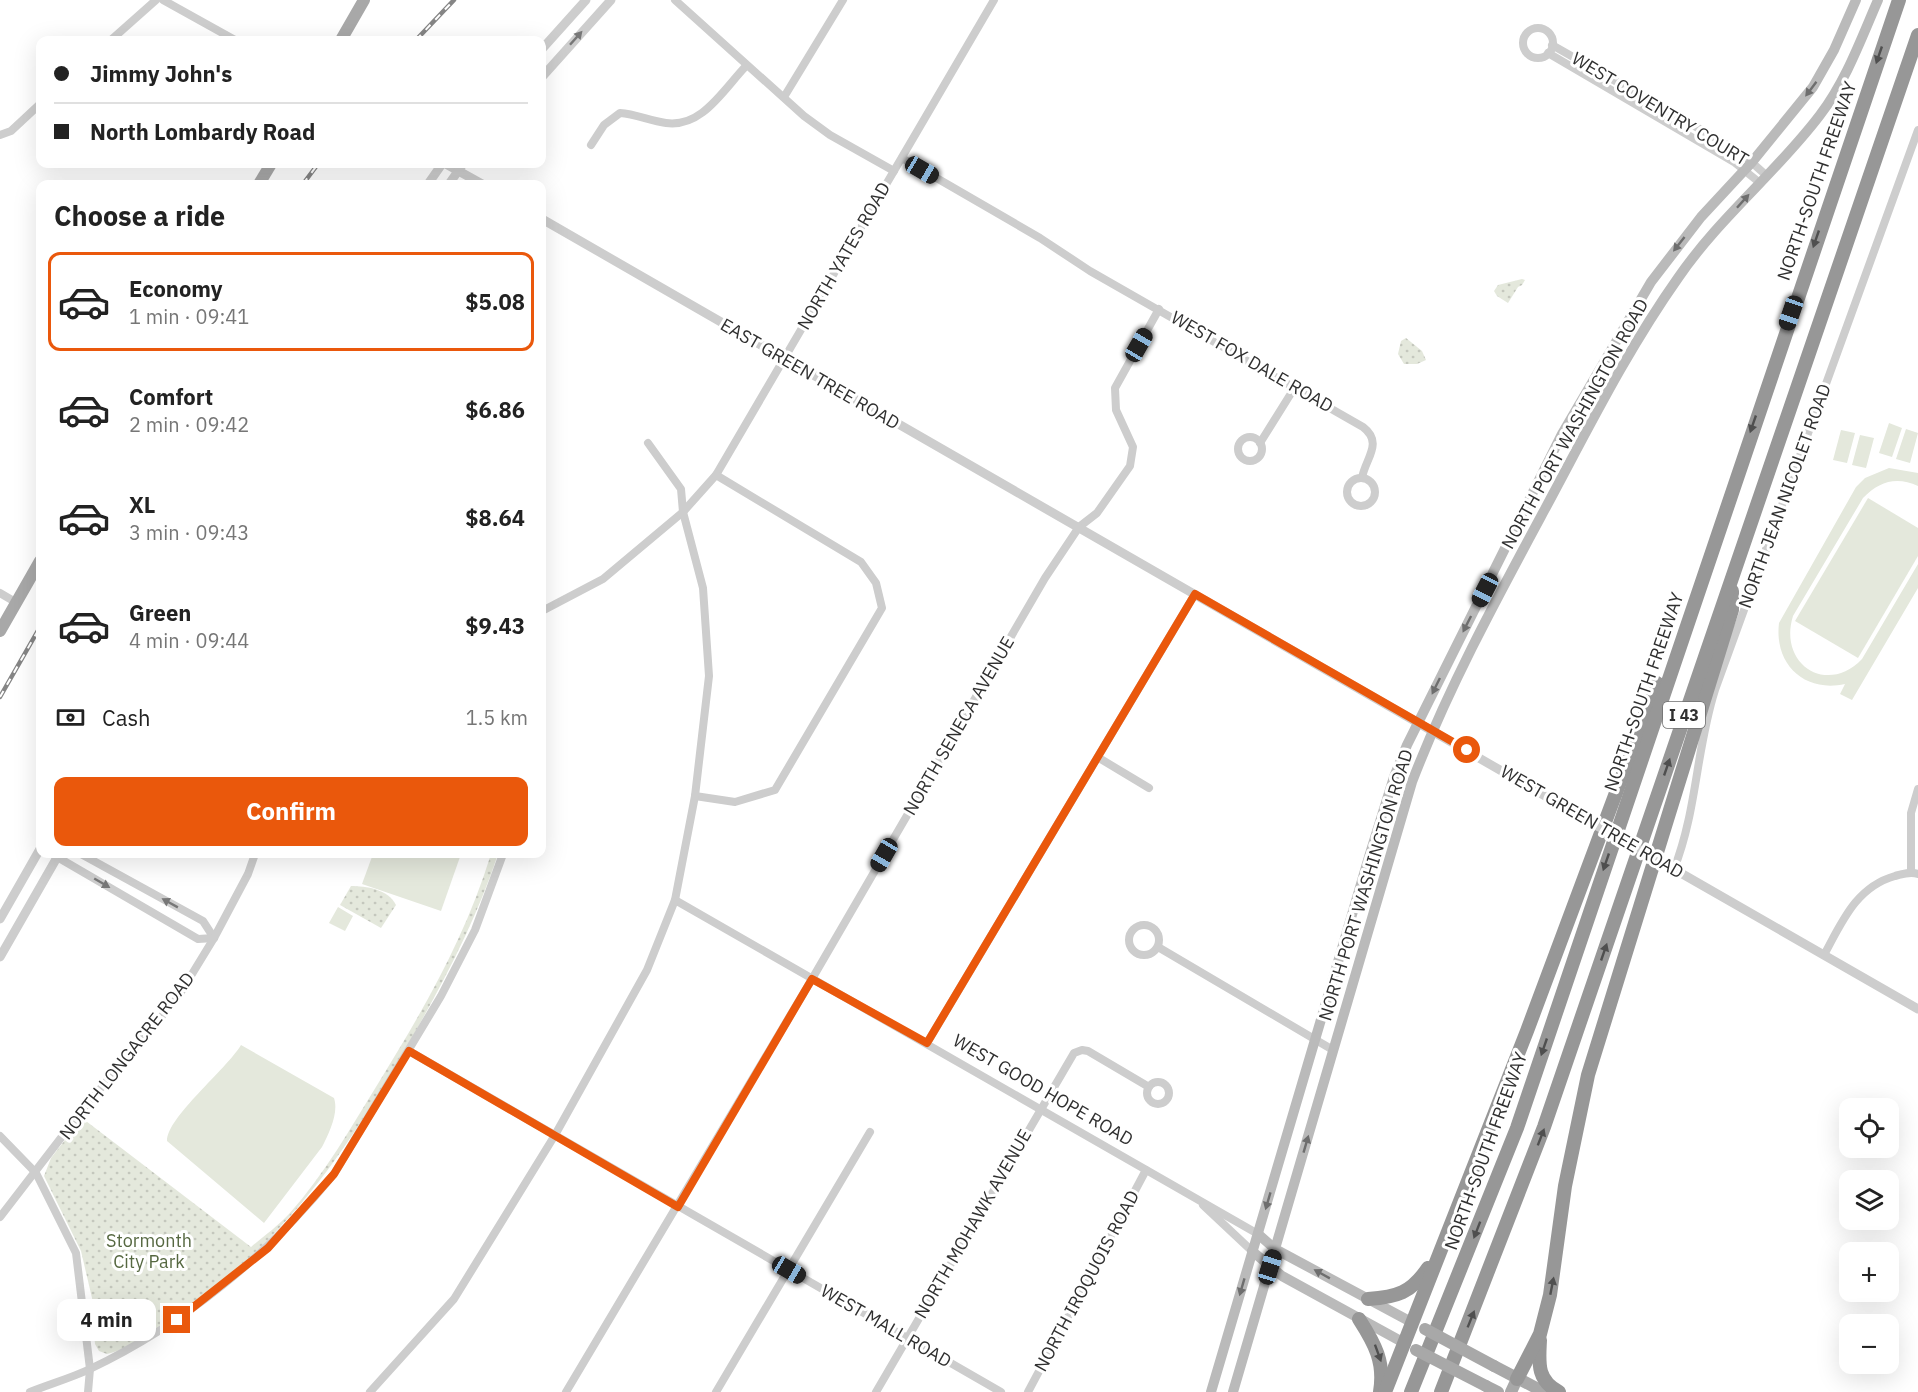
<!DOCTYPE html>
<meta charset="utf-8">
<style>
body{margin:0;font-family:"IBM Plex Sans",sans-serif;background:#f6f6f6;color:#222;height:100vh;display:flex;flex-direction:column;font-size:22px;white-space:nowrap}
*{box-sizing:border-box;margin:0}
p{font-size:20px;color:#767676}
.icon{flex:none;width:33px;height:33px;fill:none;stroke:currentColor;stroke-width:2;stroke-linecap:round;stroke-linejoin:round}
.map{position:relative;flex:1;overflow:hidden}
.side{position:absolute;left:36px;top:180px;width:510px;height:678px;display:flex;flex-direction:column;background:#fff;border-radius:12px;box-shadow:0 6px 24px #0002}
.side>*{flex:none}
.hud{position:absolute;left:36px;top:36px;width:510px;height:132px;border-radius:12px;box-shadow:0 6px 24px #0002;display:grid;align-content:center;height:132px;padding:0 18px;background:#fff}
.tools{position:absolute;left:1839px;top:1098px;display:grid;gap:12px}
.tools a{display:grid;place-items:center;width:60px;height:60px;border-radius:12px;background:#fff;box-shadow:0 6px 24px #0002;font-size:30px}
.end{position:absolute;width:27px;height:27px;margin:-14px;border:8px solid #ea580c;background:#fff;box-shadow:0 0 0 3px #fff}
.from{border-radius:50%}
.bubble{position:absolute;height:42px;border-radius:12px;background:#fff;box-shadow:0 6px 24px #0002;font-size:20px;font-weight:800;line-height:42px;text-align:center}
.car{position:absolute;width:18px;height:36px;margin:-18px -9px;border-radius:8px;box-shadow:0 0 4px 2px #0007;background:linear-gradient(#222 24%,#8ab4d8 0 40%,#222 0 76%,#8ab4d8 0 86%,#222 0)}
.hud b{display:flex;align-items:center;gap:21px;height:57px;font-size:22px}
.hud b+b{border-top:2px solid #e0e0e0}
.hud i{width:15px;height:15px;background:#222}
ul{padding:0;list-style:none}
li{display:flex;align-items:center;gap:18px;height:99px;margin:0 12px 9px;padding:0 6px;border:3px solid transparent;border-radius:12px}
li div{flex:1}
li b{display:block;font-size:22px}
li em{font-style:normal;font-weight:800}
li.active{border-color:#ea580c}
li>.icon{width:54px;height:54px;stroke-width:1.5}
h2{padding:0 18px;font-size:27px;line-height:72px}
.pay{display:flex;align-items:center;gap:15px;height:66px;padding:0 18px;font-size:22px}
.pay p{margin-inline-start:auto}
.primary-button{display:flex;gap:12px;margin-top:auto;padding:12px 18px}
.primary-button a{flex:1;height:69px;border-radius:12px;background:#ea580c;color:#fff;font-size:24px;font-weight:800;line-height:69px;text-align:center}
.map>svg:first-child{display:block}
.green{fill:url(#green-dots)}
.pitch{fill:#e4e8dc}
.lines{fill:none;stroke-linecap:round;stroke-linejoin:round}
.minor{stroke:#cdcdcd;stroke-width:8}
.tertiary{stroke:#cdcdcd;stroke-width:9}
.secondary{stroke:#bababa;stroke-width:10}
.primary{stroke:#a8a8a8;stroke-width:12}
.motorway{stroke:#979797;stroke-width:14}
.rail-casing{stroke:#858585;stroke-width:4.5}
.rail{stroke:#fff;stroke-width:2;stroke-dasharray:7;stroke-linecap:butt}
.tertiary-bridge{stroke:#cdcdcd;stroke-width:9}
.primary-bridge{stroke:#a8a8a8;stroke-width:12}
.oneway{fill:#777}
.oneway2{fill:#4f4f4f}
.oneway3{fill:#6e6e6e}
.route{stroke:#ea580c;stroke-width:8}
.labels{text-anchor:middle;stroke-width:6;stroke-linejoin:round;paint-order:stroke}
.shield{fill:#fff;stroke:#6e6e6e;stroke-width:1.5}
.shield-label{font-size:16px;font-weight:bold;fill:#303030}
.street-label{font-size:18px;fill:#303030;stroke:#fff}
.park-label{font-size:18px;fill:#566841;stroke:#fff}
</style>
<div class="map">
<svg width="1918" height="1392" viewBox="0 0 1918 1392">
<defs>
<pattern id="green-dots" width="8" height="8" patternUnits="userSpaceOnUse" patternTransform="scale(1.5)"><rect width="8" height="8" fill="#e4e8dc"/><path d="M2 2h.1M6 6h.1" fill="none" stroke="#c4c7bd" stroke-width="1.8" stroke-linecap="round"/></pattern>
</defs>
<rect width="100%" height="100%" fill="#fff"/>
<g class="green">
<path d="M 1522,279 L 1525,280 L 1522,285 L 1518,287 L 1508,303 L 1497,296 L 1494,291 L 1498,285 Z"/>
<path d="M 1406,338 L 1422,351 L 1426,360 L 1417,364 L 1404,364 L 1398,354 L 1401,341 Z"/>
<path d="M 491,854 L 498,854 C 476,921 444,981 409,1043 C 343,1156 289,1238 178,1314 C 157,1328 132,1348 107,1354 L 99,1351 L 95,1344 L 92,1298 L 81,1251 L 44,1176 L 51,1158 L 82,1118 L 251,1247 C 264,1236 278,1226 289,1214 C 325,1174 351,1127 379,1082 C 425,1007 465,938 491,854 Z"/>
<path d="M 351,886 C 366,886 388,889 396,905 L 381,928 L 340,905 Z"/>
</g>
<g class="pitch">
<path d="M 1889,423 L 1902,428 L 1892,457 L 1879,453 Z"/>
<path d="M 1906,429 L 1918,433 L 1910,463 L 1896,459 Z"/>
<path d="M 1841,430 L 1855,433 L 1847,463 L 1833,460 Z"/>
<path d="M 1860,435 L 1874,438 L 1866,468 L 1852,465 Z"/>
<path d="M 1889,468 L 1918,473 L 1918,486 C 1897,476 1879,481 1863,498 L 1793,616 C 1778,664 1827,696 1862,659 L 1918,564 L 1918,588 L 1852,700 L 1840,694 L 1845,684 C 1804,693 1774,664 1779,623 L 1856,487 L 1865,478 Z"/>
<path d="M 1868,498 L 1918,528 L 1918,556 L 1858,658 L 1795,621 Z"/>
<path d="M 373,854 L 461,854 L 441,911 L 362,884 Z"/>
<path d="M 338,907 L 353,916 L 345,931 L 329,923 Z"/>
<path d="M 241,1045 L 334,1098 C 339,1113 329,1133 322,1147 L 264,1223 L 167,1141 C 167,1117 226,1070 241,1045 Z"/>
</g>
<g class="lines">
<g class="minor">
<path d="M 163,0 L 235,40"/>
<path d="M 675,0 L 804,116 L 830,135 L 894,171"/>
<circle cx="1538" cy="43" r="15"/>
<path d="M 111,40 L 156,0"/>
<path d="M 1552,45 L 1740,152 L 1767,176"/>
<path d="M 1548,53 L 1734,162 L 1760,183"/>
<path d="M 784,97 L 843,0"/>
<path d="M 0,135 L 11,131 L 40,104"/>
<path d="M 591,145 L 604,125 L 620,113 C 636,114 650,121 666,123 C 702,128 723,90 746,66"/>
<path d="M 902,158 L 1040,238 L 1090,271 L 1363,427 C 1384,443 1365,459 1362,478"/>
<circle cx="1250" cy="449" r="12"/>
<path d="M 1260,443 L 1295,387"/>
<circle cx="1361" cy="492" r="14"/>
<path d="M 0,593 L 17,603"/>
<path d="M 542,611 L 603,579 L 683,512 L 716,475 L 994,0"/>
<path d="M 1099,758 L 1149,788"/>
<path d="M 695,796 L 735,802 L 775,790 L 882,608 L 876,583 L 861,562 L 716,475"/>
<path d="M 52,854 L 198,939 L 214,938"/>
<path d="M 81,854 L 203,921 L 214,938"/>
<path d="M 1674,869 C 1697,811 1696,749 1715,690 L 1918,130"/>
<path d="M 1911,872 L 1911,813 L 1918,789"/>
<path d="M 675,900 L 1258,1234"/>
<circle cx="1144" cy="940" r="15"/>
<path d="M 1158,947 L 1333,1050"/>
<path d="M 1824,955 C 1842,922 1856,887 1895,876 C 1903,874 1910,871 1918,874"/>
<path d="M 927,1043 L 1195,594"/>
<path d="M 409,1051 L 1001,1392"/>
<circle cx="1158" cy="1093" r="11"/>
<path d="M 0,1136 L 36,1173 L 76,1253 L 90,1369 L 88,1392"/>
<path d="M 1203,1205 L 1252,1251"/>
<path d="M 0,1217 L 84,1108 L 178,997 L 214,938 L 248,874 L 255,854"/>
<path d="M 30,1392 C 50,1384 71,1378 90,1369 C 185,1324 268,1255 334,1174 L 441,996 L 475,930 L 503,854"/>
<path d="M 370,1392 L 454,1299 L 555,1135 L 647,970 L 675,900 L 695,796 L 709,676 L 703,588 L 683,512 L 681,489 L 648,443"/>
<path d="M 566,1392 L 812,979 L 1045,578 L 1079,527 L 1097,513 L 1130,466 L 1133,447 L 1116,410 L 1115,388 L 1159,309"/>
<path d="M 716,1392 L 870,1132"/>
<path d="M 876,1392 L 1074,1053 L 1082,1050 L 1088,1051 L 1149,1087"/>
<path d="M 1028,1392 L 1146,1170"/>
</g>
<g class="tertiary">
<path d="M 542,49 L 586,0"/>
<path d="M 542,77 L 611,0"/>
<path d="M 446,164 L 482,184"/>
<path d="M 428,184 L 442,164"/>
<path d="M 449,184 L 463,164"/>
<path d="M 542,219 L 1592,823"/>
<path d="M 1665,864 L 1918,1009"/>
<path d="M 0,919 L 40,849"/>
<path d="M 0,957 L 59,854"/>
</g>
<g class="secondary">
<path d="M 1258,1234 L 1275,1249 L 1413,1323"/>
<path d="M 1252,1251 L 1282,1276 L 1406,1344"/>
<path d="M 1211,1392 L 1369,857 L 1394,777 L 1407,745 L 1562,434 L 1651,282 L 1701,217 L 1752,162 L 1813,87 L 1834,50 L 1856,0"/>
<path d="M 1233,1392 L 1412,782 C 1448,688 1497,598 1545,509 C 1587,431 1627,350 1678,278 C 1719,218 1777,172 1820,115 C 1846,81 1861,39 1878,0"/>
</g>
<g class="primary">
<path d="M 341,40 L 364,0"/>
<path d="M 259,184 L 271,164"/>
<path d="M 0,631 L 40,561"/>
<path d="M 1494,1366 L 1544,1392"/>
<path d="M 1486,1386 L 1498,1392"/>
<path d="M 1511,1392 L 1517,1379"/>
</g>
<g class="motorway">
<path d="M 1368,1299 C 1397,1297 1411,1293 1428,1268"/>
<path d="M 1359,1319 C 1375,1344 1385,1362 1380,1392"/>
<path d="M 1540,1340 C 1539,1362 1536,1380 1559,1392"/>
<path d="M 1517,1379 L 1540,1334 L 1550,1295 L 1565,1186 L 1588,1075 L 1732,610 L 1732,591"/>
<path d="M 1385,1392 L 1527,1031 L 1657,683"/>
<path d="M 1411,1392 L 1517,1128 L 1899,0"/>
<path d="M 1441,1392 L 1544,1127 L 1918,35"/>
</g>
<defs>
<g id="rail">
<path d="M 416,40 L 454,0"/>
<path d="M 303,184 L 318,164"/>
<path d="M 0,697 L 40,627"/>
</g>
</defs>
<use href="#rail" class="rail-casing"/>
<use href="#rail" class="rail"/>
<path class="tertiary-bridge" d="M 1592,823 L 1665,864"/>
<g class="primary-bridge">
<path d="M 1425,1329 L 1494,1366"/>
<path d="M 1416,1350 L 1486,1386"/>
</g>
</g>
<defs><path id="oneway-solid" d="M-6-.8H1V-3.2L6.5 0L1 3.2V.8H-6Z" transform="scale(1.5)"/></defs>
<g class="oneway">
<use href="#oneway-solid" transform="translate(576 38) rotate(-48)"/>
<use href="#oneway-solid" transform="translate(102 883) rotate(30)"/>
<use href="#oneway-solid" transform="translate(170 903) rotate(-151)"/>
</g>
<g class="oneway2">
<use href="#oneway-solid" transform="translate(1879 55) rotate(109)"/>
<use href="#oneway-solid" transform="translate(1816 239) rotate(109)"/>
<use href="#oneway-solid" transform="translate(1753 424) rotate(109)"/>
<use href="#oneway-solid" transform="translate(1667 767) rotate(-71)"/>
<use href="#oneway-solid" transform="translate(1606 862) rotate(109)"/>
<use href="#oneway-solid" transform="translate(1604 952) rotate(-71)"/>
<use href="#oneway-solid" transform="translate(1544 1047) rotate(109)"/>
<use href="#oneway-solid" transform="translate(1541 1137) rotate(-69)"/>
<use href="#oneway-solid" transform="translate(1477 1230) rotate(111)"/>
<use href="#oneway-solid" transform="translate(1552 1286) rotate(-79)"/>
<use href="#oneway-solid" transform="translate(1471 1319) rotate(-68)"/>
<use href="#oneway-solid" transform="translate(1378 1353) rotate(70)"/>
</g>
<g class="oneway3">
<use href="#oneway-solid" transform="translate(1811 89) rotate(127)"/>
<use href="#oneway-solid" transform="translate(1743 201) rotate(-48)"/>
<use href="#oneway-solid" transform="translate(1679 244) rotate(128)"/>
<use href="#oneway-solid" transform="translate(1467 624) rotate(117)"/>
<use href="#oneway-solid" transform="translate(1436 686) rotate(116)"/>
<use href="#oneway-solid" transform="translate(1306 1144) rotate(-74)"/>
<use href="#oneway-solid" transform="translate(1268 1201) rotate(106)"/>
<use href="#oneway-solid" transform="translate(1322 1274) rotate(-151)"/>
<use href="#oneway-solid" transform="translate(1242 1287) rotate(106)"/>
</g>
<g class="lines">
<path class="route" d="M 177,1320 L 268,1248 L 334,1174 L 409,1051 L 678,1207 L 812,979 L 927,1043 L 1195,594 L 1467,750"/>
</g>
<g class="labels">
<rect class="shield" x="1663" y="702" width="42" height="26" rx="4.5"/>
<g class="shield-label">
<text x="1684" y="721">I 43</text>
</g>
<g class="street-label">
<text transform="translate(1660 109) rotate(31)" y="6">WEST COVENTRY COURT</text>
<text transform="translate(1817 181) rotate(-71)" y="6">NORTH-SOUTH FREEWAY</text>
<text transform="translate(844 256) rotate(-60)" y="6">NORTH YATES ROAD</text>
<text transform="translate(1252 362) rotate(30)" y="6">WEST FOX DALE ROAD</text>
<text transform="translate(810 374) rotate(30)" y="6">EAST GREEN TREE ROAD</text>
<text transform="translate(1575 424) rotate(-61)" y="6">NORTH PORT WASHINGTON ROAD</text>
<text transform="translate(1785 496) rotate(-70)" y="6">NORTH JEAN NICOLET ROAD</text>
<text transform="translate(1644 692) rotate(-71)" y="6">NORTH-SOUTH FREEWAY</text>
<text transform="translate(959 726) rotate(-60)" y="6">NORTH SENECA AVENUE</text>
<text transform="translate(1592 822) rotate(30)" y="6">WEST GREEN TREE ROAD</text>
<text transform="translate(1366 885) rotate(-73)" y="6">NORTH PORT WASHINGTON ROAD</text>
<text transform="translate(127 1056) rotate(-52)" y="6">NORTH LONGACRE ROAD</text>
<text transform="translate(1043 1090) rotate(30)" y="6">WEST GOOD HOPE ROAD</text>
<text transform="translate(1486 1151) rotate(-70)" y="6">NORTH-SOUTH FREEWAY</text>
<text transform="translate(973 1224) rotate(-60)" y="6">NORTH MOHAWK AVENUE</text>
<text transform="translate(1087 1281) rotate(-62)" y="6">NORTH IROQUOIS ROAD</text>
<text transform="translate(886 1326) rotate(30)" y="6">WEST MALL ROAD</text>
</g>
<g class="park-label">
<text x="149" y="1247">Stormonth<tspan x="149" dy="21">City Park</tspan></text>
</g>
</g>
</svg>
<div class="tools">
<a><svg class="icon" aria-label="locate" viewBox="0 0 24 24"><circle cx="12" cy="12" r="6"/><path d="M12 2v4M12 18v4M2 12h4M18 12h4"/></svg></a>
<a><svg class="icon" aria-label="layers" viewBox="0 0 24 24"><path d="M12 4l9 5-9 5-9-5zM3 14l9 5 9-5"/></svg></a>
<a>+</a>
<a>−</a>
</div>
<i class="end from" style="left:1467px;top:750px"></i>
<i class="end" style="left:177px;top:1320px"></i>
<div class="bubble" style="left:57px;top:1299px;width:99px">4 min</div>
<i class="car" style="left:922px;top:170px;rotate:120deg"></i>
<i class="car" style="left:1791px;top:313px;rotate:199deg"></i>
<i class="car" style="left:1139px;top:345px;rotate:30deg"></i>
<i class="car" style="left:1485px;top:590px;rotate:207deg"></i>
<i class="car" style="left:884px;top:855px;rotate:210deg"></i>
<i class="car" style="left:1270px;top:1267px;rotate:17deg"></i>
<i class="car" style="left:789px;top:1270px;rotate:120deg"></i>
<div class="hud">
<b><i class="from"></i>Jimmy John's</b>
<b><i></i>North Lombardy Road</b>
</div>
<section class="side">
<h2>Choose a ride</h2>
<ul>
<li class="active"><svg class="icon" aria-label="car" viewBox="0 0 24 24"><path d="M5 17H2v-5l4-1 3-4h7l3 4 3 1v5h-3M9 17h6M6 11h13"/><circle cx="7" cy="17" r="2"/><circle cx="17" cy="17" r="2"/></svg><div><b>Economy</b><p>1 min · 09:41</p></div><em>$5.08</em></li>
<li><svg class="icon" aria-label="car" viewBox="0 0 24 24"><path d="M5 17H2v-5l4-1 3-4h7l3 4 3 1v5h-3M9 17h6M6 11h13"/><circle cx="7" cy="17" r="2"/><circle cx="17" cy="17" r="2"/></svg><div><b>Comfort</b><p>2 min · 09:42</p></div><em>$6.86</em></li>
<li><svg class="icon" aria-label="car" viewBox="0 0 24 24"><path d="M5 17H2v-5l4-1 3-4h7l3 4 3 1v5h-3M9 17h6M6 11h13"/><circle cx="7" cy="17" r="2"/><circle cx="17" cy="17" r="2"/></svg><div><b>XL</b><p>3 min · 09:43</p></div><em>$8.64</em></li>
<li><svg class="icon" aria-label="car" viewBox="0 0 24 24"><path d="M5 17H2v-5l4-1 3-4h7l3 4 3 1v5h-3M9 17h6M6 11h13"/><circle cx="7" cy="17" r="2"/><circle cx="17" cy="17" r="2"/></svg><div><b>Green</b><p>4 min · 09:44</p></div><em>$9.43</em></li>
</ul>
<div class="pay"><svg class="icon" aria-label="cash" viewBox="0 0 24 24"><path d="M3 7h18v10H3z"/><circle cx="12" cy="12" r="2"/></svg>Cash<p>1.5 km</p></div>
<div class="primary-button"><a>Confirm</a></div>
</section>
</div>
